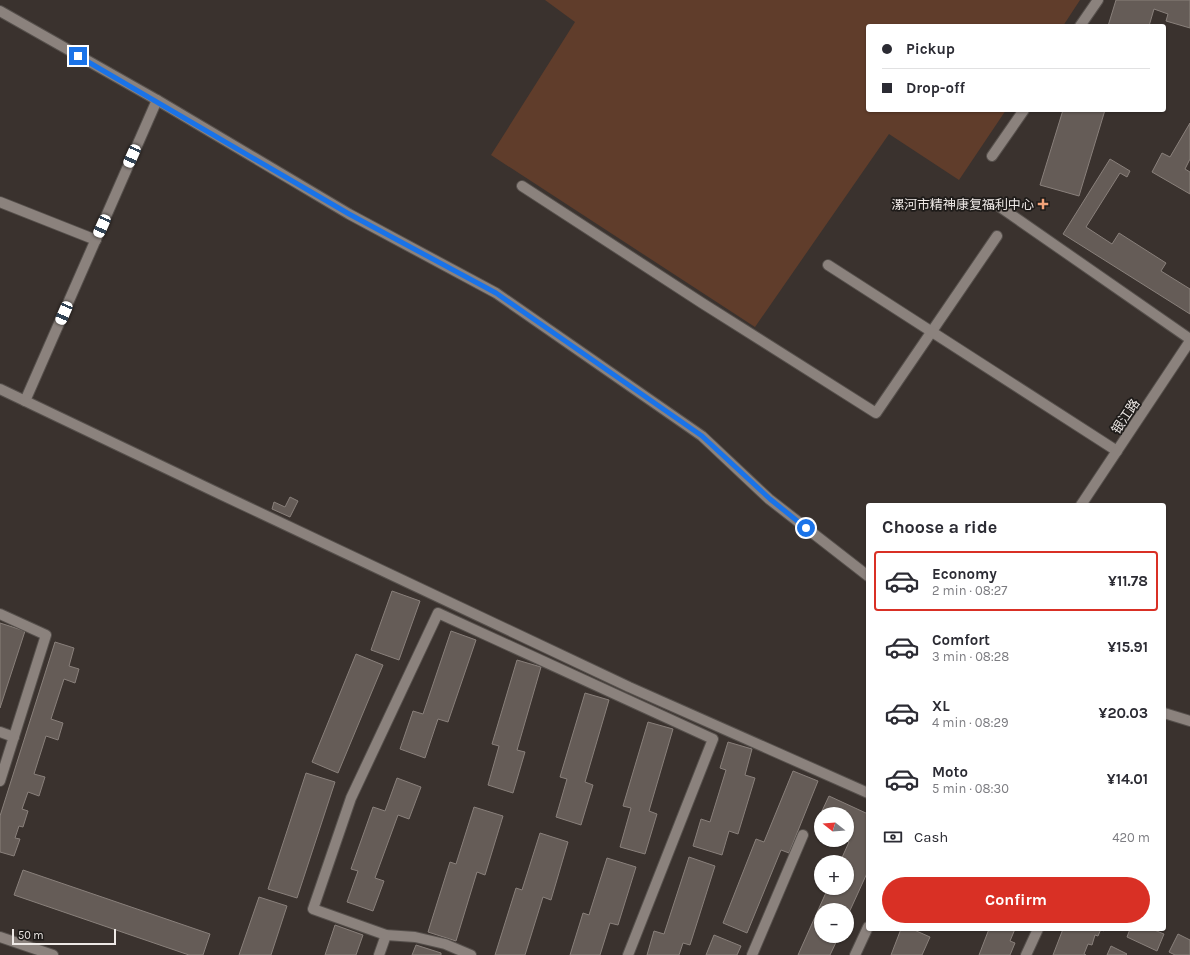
<!DOCTYPE html>
<meta charset="utf-8">
<style>
body{margin:0;font-family:Karla,"Noto Sans SC",sans-serif;background:#f7f7f7;color:#2b2b33;height:100vh;display:flex;flex-direction:column;font-size:15px;white-space:nowrap}
*{box-sizing:border-box;margin:0}
p{font-size:13px;color:#7c7c81}
.icon{flex:none;width:22px;height:22px;fill:none;stroke:currentColor;stroke-width:2;stroke-linecap:round;stroke-linejoin:round}
.map{position:relative;flex:1;overflow:hidden}
.details{position:absolute;left:866px;top:503px;width:300px;height:428px;display:flex;flex-direction:column;background:#fff;border-radius:4px;box-shadow:0 1px 3px #0004}
.details>*{flex:none}
.hud{position:absolute;left:866px;top:24px;width:300px;height:88px;border-radius:4px;box-shadow:0 1px 3px #0004;display:grid;align-content:center;height:88px;padding:0 16px;background:#fff}
.needle{width:26px;rotate:287deg}
.controls{position:absolute;left:814px;top:807px;display:grid;gap:8px}
.controls a{display:grid;place-items:center;width:40px;height:40px;border-radius:50%;background:#fff;box-shadow:0 1px 3px #0004;font-size:20px}
.scale{position:absolute;left:12px;bottom:10px;width:104px;box-sizing:border-box;padding-left:4px;border:2px solid #eee9e6;border-top:0;font-size:11px;line-height:14px;white-space:nowrap;color:#eee9e6;-webkit-text-stroke:3px #1e1b19;paint-order:stroke}
.end{position:absolute;width:18px;height:18px;margin:-9px;border:5px solid #1a73e8;background:#fff;box-shadow:0 0 0 2px #fff}
.from{border-radius:50%}
.car{position:absolute;width:12px;height:24px;margin:-12px -6px;border-radius:5px;box-shadow:0 0 3px 1px #0007;background:linear-gradient(#fff 24%,#345 0 40%,#fff 0 76%,#345 0 86%,#fff 0)}
.hud b{display:flex;align-items:center;gap:14px;height:38px;font-size:15px}
.hud b+b{border-top:1px solid #e1e1e2}
.hud i{width:10px;height:10px;background:#2b2b33}
ul{padding:0;list-style:none}
li{display:flex;align-items:center;gap:12px;height:60px;margin:0 8px 6px;padding:0 8px;border:2px solid transparent;border-radius:4px}
li div{flex:1}
li b{display:block;font-size:15px}
li em{font-style:normal;font-weight:700}
li.active{border-color:#d93025}
li>.icon{width:36px;height:36px;stroke-width:1.5}
h2{padding:0 16px;font-size:18px;line-height:48px}
.pay{display:flex;align-items:center;gap:10px;height:44px;padding:0 16px;font-size:15px}
.pay p{margin-inline-start:auto}
.primary-button{display:flex;gap:8px;margin-top:auto;padding:8px 16px}
.primary-button a{flex:1;height:46px;border-radius:24px;background:#d93025;color:#fff;font-size:16px;font-weight:700;line-height:46px;text-align:center}
.map>svg:first-child{display:block}
.green{fill:#603d2b}
.building{fill:#655c57;stroke:#89807b}
.lines{fill:none;stroke-linecap:round;stroke-linejoin:round}
.street-casing{stroke:#56504c;stroke-width:12}
.secondary-casing{stroke:#56504c;stroke-width:12}
.street{stroke:#8b827d;stroke-width:10}
.secondary{stroke:#8b827d;stroke-width:10}
.route{stroke:#1a73e8;stroke-width:5}
.poi-dot{fill:#f0a279;stroke:#1e1b19;stroke-width:1.5}
.labels{text-anchor:middle;stroke-width:3.5;stroke-linejoin:round;paint-order:stroke}
.poi-label{font-size:13px;fill:#eee9e6;stroke:#1e1b19;text-anchor:end}
.street-label{font-size:13px;fill:#eee9e6;stroke:#1e1b19}
</style>
<div class="map">
<svg width="1190" height="955" viewBox="0 0 1190 955">
<rect width="100%" height="100%" fill="#3a322e"/>
<path class="green" d="M 545,0 L 1080,0 L 1063,26 L 868,26 L 868,110 L 1006,110 L 959,180 L 889,134 L 755,327 L 491,155 L 575,22 Z"/>
<g class="building">
<path d="M 1116,0 L 1190,0 L 1190,28 L 1166,21 L 1168,14 L 1154,9 L 1149,26 L 1108,26 Z"/>
<path d="M 1063,110 L 1105,110 L 1079,196 L 1040,185 Z"/>
<path d="M 1190,123 L 1190,159 L 1185,169 L 1190,172 L 1190,194 L 1152,172 L 1162,153 L 1170,157 Z"/>
<path d="M 1110,159 L 1130,171 L 1127,177 L 1120,173 L 1086,227 L 1112,244 L 1119,233 L 1166,263 L 1161,271 L 1190,289 L 1190,314 L 1063,234 Z"/>
<path d="M 290,497 L 298,501 L 290,517 L 272,509 L 274,502 L 285,507 Z"/>
<path d="M 392,591 L 420,601 L 399,660 L 371,650 Z"/>
<path d="M 0,623 L 25,631 L 0,708 Z"/>
<path d="M 451,631 L 476,640 L 448,722 L 438,719 L 425,758 L 400,749 L 413,711 L 423,714 Z"/>
<path d="M 55,642 L 74,648 L 69,666 L 79,669 L 75,683 L 64,679 L 51,719 L 63,723 L 58,740 L 46,736 L 34,774 L 45,777 L 39,796 L 28,792 L 22,809 L 28,811 L 23,827 L 19,826 L 15,838 L 20,839 L 14,856 L 0,852 L 0,816 Z"/>
<path d="M 356,654 L 383,665 L 338,773 L 312,762 Z"/>
<path d="M 517,660 L 541,667 L 517,750 L 525,752 L 513,793 L 488,785 L 499,746 L 492,744 Z"/>
<path d="M 585,693 L 609,700 L 585,782 L 593,785 L 581,825 L 556,817 L 567,779 L 560,777 Z"/>
<path d="M 648,722 L 673,729 L 649,811 L 657,814 L 645,854 L 620,847 L 631,808 L 623,806 Z"/>
<path d="M 728,742 L 752,749 L 745,775 L 755,778 L 738,834 L 729,831 L 722,855 L 693,846 L 701,819 L 710,822 L 726,770 L 720,768 Z"/>
<path d="M 793,771 L 818,781 L 789,853 L 781,850 L 747,933 L 723,923 L 756,839 L 764,842 Z"/>
<path d="M 306,773 L 335,782 L 297,898 L 268,889 Z"/>
<path d="M 397,778 L 421,787 L 409,819 L 398,815 L 375,878 L 384,881 L 373,911 L 347,902 L 358,871 L 351,869 L 373,807 L 385,811 Z"/>
<path d="M 829,796 L 868,814 L 868,871 L 847,917 L 847,910 L 821,910 L 821,936 L 839,936 L 830,955 L 798,955 L 828,888 L 847,888 L 847,862 L 840,862 L 849,842 L 845,840 L 847,840 L 847,814 L 821,814 L 821,829 L 815,826 Z"/>
<path d="M 474,807 L 503,816 L 485,875 L 477,872 L 456,941 L 428,932 L 450,862 L 456,864 Z"/>
<path d="M 540,833 L 568,842 L 551,900 L 543,897 L 525,955 L 495,955 L 516,888 L 522,890 Z"/>
<path d="M 689,857 L 715,866 L 690,945 L 683,943 L 679,955 L 647,955 L 654,931 L 664,934 Z"/>
<path d="M 607,858 L 636,867 L 618,925 L 610,923 L 600,955 L 570,955 L 583,913 L 589,915 Z"/>
<path d="M 23,870 L 210,934 L 203,955 L 189,955 L 14,895 Z"/>
<path d="M 259,897 L 287,906 L 271,955 L 239,955 Z"/>
<path d="M 335,925 L 363,935 L 356,955 L 325,955 Z"/>
<path d="M 901,929 L 912,929 L 930,937 L 922,955 L 891,955 Z"/>
<path d="M 989,929 L 1015,929 L 1010,941 L 1015,943 L 1010,955 L 979,955 Z"/>
<path d="M 1063,929 L 1105,929 L 1104,931 L 1101,929 L 1098,936 L 1095,935 L 1092,945 L 1088,944 L 1084,954 L 1086,955 L 1053,955 Z"/>
<path d="M 1130,929 L 1152,929 L 1164,934 L 1157,951 L 1127,937 Z"/>
<path d="M 1178,934 L 1190,940 L 1190,955 L 1175,955 L 1169,952 Z"/>
<path d="M 714,935 L 741,946 L 737,955 L 706,955 Z"/>
<path d="M 416,945 L 441,953 L 441,955 L 412,955 Z"/>
<path d="M 1111,946 L 1127,954 L 1126,955 L 1107,955 Z"/>
</g>
<g class="lines">
<defs>
<g id="street">
<path d="M 0,11 L 157,100"/>
<path d="M 1080,26 L 1098,0"/>
<path d="M 992,156 L 1024,110"/>
<path d="M 522,186 L 702,303 L 876,413 L 997,236"/>
<path d="M 0,202 L 96,240"/>
<path d="M 1000,207 L 1190,339"/>
<path d="M 828,265 L 1117,451"/>
<path d="M 0,389 L 220,494 L 629,687 L 868,793"/>
<path d="M 25,401 L 157,100 L 349,214 L 496,293 L 702,436 L 769,499 L 868,576"/>
<path d="M 1081,505 L 1190,341"/>
<path d="M 0,614 L 46,635 L 0,781"/>
<path d="M 0,732 L 14,737"/>
<path d="M 379,955 L 386,935"/>
<path d="M 471,955 L 445,944 L 415,937 L 386,935 L 313,909 L 351,798 L 438,613 L 713,739 L 628,955"/>
<path d="M 752,955 L 803,835"/>
<path d="M 1026,955 L 1038,929"/>
</g>
<g id="secondary">
<path d="M 1164,713 L 1190,721"/>
<path d="M 0,937 L 53,955"/>
<path d="M 855,955 L 868,927"/>
</g>
</defs>
<use href="#street" class="street-casing"/>
<use href="#secondary" class="secondary-casing"/>
<use href="#street" class="street"/>
<use href="#secondary" class="secondary"/>
</g>
<g class="lines">
<path class="route" d="M 78,56 L 349,214 L 496,293 L 702,436 L 770,499 L 806,528"/>
</g>
<path class="poi-dot" d="M1041 198h4v4h4v4h-4v4h-4v-4h-4v-4h4z"/>
<g class="labels">
<g class="poi-label">
<text x="1034" y="209">漯河市精神康复福利中心</text>
</g>
<g class="street-label">
<text transform="translate(1125 416) rotate(-56)" y="5">银江路</text>
</g>
</g>
</svg>
<div class="controls">
<a><svg class="needle" viewBox="-14 -14 28 28"><path d="M0-13l5 13h-10z" fill="#e53935"/><path d="M0 13l5-13h-10z" fill="#7c7c81"/></svg></a>
<a>+</a>
<a>−</a>
</div>
<div class="scale">50 m</div>
<i class="end from" style="left:806px;top:528px"></i>
<i class="end" style="left:78px;top:56px"></i>
<i class="car" style="left:132px;top:156px;rotate:204deg"></i>
<i class="car" style="left:102px;top:226px;rotate:204deg"></i>
<i class="car" style="left:64px;top:313px;rotate:203deg"></i>
<div class="hud">
<b><i class="from"></i>Pickup</b>
<b><i></i>Drop-off</b>
</div>
<section class="details">
<h2>Choose a ride</h2>
<ul>
<li class="active"><svg class="icon" aria-label="car" viewBox="0 0 24 24"><path d="M5 17H2v-5l4-1 3-4h7l3 4 3 1v5h-3M9 17h6M6 11h13"/><circle cx="7" cy="17" r="2"/><circle cx="17" cy="17" r="2"/></svg><div><b>Economy</b><p>2 min · 08:27</p></div><em>¥11.78</em></li>
<li><svg class="icon" aria-label="car" viewBox="0 0 24 24"><path d="M5 17H2v-5l4-1 3-4h7l3 4 3 1v5h-3M9 17h6M6 11h13"/><circle cx="7" cy="17" r="2"/><circle cx="17" cy="17" r="2"/></svg><div><b>Comfort</b><p>3 min · 08:28</p></div><em>¥15.91</em></li>
<li><svg class="icon" aria-label="car" viewBox="0 0 24 24"><path d="M5 17H2v-5l4-1 3-4h7l3 4 3 1v5h-3M9 17h6M6 11h13"/><circle cx="7" cy="17" r="2"/><circle cx="17" cy="17" r="2"/></svg><div><b>XL</b><p>4 min · 08:29</p></div><em>¥20.03</em></li>
<li><svg class="icon" aria-label="car" viewBox="0 0 24 24"><path d="M5 17H2v-5l4-1 3-4h7l3 4 3 1v5h-3M9 17h6M6 11h13"/><circle cx="7" cy="17" r="2"/><circle cx="17" cy="17" r="2"/></svg><div><b>Moto</b><p>5 min · 08:30</p></div><em>¥14.01</em></li>
</ul>
<div class="pay"><svg class="icon" aria-label="cash" viewBox="0 0 24 24"><path d="M3 7h18v10H3z"/><circle cx="12" cy="12" r="2"/></svg>Cash<p>420 m</p></div>
<div class="primary-button"><a>Confirm</a></div>
</section>
</div>
